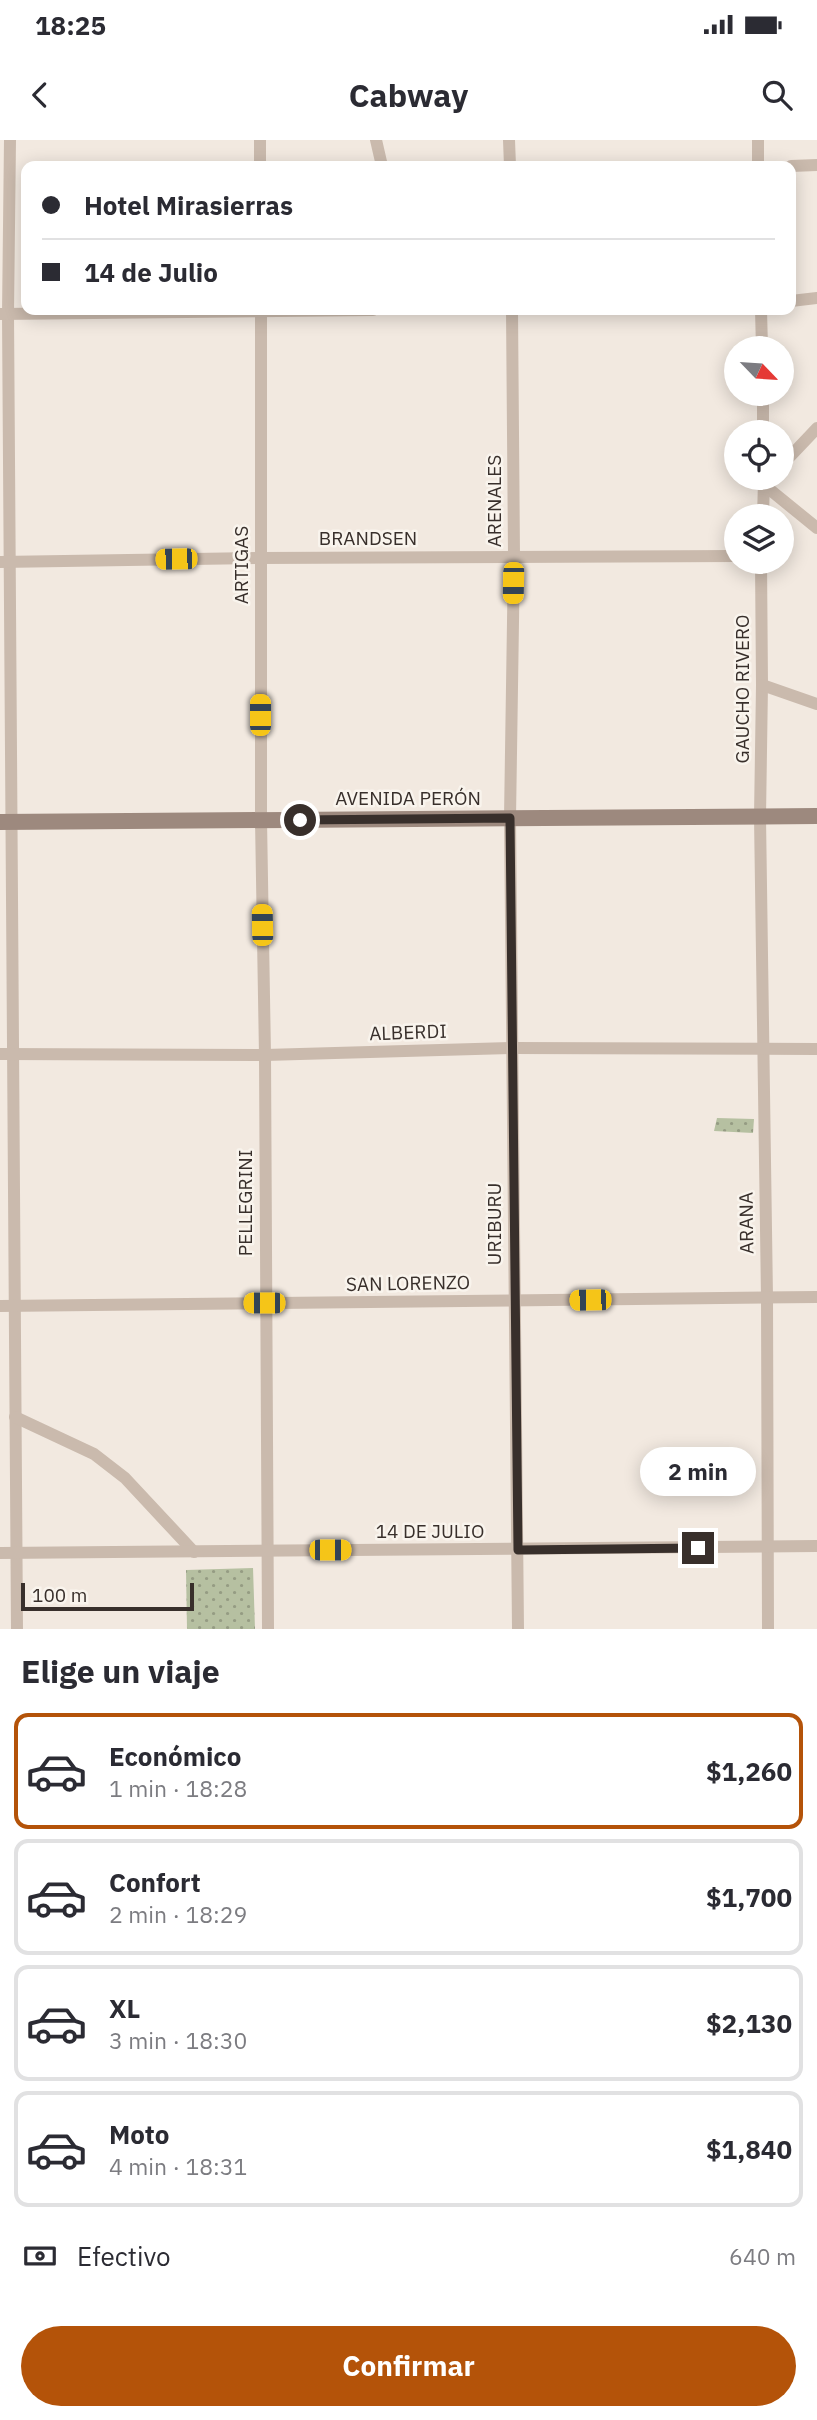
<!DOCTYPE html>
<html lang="es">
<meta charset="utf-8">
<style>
body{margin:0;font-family:"IBM Plex Sans",sans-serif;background:#f7f7f7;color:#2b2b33;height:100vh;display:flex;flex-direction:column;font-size:26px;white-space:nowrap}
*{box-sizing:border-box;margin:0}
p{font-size:23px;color:#7c7c81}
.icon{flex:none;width:38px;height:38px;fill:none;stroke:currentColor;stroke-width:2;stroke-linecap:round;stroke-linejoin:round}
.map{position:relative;height:1489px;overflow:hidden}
.drawer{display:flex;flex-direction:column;background:#fff;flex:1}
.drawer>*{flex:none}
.banner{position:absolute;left:21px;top:21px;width:775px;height:154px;border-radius:14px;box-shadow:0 4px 18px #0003;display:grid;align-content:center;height:154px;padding:0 21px;background:#fff}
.needle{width:46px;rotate:115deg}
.tools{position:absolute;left:724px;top:196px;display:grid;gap:14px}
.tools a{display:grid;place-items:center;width:70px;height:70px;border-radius:50%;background:#fff;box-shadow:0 4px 18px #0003;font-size:35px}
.scale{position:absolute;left:21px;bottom:18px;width:173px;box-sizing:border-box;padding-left:7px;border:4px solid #382f2b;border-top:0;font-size:19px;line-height:24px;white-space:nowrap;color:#382f2b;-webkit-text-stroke:5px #f9f4ed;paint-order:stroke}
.end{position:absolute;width:32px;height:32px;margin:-16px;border:9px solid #382f2b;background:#fff;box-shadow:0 0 0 4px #fff}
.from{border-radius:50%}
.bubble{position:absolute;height:49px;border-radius:24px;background:#fff;box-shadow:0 4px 18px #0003;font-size:23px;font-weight:700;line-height:49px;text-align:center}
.car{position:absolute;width:21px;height:42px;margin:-21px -10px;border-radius:9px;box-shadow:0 0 5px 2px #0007;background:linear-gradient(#f5c518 24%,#345 0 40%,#f5c518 0 76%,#345 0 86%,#f5c518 0)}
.banner b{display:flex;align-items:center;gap:24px;height:66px;font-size:26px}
.banner b+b{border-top:2px solid #e1e1e2}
.banner i{width:18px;height:18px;background:#2b2b33}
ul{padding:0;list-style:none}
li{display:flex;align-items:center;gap:21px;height:116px;margin:0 14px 10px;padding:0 7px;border:4px solid #e1e1e2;border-radius:14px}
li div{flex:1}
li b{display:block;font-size:26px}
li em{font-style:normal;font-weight:700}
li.on{border-color:#b45309}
li>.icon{width:63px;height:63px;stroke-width:1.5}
h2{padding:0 21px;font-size:32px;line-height:84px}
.pay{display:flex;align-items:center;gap:18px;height:77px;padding:0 21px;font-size:26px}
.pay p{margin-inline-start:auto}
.action{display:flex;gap:14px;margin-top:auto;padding:14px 21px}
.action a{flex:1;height:80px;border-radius:42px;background:#b45309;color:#fff;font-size:28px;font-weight:700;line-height:80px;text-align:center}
.status{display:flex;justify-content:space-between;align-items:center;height:49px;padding:0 35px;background:#fff;direction:ltr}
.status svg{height:19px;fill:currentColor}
header{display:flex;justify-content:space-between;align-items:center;height:91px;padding:0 21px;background:#fff;font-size:32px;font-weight:700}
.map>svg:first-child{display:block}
.park{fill:url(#park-dots)}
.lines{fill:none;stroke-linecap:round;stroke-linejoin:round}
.minor{stroke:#cabaad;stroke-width:12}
.secondary{stroke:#9d897e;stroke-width:16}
.route{stroke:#382f2b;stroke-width:9}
.labels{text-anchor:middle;stroke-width:5;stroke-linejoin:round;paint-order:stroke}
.street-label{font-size:19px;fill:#382f2b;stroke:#f9f4ed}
</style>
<div class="status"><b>18:25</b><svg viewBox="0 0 49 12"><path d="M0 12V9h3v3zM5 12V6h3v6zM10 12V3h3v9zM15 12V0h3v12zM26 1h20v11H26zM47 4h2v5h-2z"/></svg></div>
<header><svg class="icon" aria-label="back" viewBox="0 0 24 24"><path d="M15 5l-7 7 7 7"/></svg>Cabway<svg class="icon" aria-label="search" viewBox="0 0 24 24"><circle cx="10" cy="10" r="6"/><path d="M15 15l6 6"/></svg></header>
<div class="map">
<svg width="817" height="1489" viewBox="0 0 817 1489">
<defs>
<pattern id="park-dots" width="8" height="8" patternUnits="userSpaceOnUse" patternTransform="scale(1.75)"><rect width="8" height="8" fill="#b6c0a1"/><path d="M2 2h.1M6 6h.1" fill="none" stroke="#959c83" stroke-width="1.8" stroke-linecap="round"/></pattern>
</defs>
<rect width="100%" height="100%" fill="#f2e9e0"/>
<g class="park">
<path d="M 717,978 L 754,979 L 753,993 L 714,991 Z"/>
<path d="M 253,1428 L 255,1489 L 187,1489 L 186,1430 Z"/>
</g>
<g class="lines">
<g class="minor">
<path d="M 10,0 L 8,174 L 17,1489"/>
<path d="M 260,0 L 260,26"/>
<path d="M 376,0 L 382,26"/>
<path d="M 509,0 L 510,26"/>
<path d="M 758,26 L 758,0"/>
<path d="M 791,26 L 817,25"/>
<path d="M 791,161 L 817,158"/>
<path d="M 261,170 L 261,680 L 265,915 L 268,1489"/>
<path d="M 512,170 L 514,416 L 510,678 L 518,1489"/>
<path d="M 761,170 L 762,208"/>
<path d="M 0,174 L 373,170"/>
<path d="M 763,254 L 763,292"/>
<path d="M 782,325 L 817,288"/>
<path d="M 770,338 L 764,345 L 817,388"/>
<path d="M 763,376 L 764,342"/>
<path d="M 0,422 L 260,418 L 737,416"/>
<path d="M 761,422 L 762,545 L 760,677 L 767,1158 L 768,1489"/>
<path d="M 762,545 L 817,564"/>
<path d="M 0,914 L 265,915 L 512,908 L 817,909"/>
<path d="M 0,1166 L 817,1157"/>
<path d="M 15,1277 L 94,1314 L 125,1338 L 194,1412"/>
<path d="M 0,1413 L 817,1406"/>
</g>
<path class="secondary" d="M 0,682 L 817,676"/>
</g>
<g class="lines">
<path class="route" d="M 300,680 L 510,678 L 518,1410 L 698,1408"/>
</g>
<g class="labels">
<g class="street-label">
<text transform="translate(494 361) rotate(-90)" y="7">ARENALES</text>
<text x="368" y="405">BRANDSEN</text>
<text transform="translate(241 425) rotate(-90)" y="7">ARTIGAS</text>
<text transform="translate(742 549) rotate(-90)" y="7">GAUCHO RIVERO</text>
<text x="408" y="665">AVENIDA PERÓN</text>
<text transform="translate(408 892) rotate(-2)" y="7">ALBERDI</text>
<text transform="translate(245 1063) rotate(-90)" y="7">PELLEGRINI</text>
<text transform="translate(746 1083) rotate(-91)" y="7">ARANA</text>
<text transform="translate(494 1084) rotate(-90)" y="7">URIBURU</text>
<text transform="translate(408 1143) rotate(-1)" y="7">SAN LORENZO</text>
<text x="430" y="1398">14 DE JULIO</text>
</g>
</g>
</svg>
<div class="tools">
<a><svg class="needle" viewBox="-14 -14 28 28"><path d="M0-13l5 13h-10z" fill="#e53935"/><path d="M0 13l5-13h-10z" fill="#7c7c81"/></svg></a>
<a><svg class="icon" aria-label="locate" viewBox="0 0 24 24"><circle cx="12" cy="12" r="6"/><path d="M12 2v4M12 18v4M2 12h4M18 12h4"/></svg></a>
<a><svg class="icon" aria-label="layers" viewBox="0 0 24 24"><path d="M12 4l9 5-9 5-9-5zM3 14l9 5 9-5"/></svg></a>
</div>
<div class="scale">100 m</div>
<i class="end from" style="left:300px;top:680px"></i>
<i class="end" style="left:698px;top:1408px"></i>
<div class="bubble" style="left:640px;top:1307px;width:116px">2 min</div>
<i class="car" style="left:176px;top:419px;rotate:269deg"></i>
<i class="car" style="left:513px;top:443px;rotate:181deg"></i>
<i class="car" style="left:260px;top:575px;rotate:0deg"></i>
<i class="car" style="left:262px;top:785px;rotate:359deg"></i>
<i class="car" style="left:590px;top:1160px;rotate:269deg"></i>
<i class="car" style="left:264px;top:1163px;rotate:270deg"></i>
<i class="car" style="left:330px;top:1410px;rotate:90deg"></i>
<div class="banner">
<b><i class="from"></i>Hotel Mirasierras</b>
<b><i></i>14 de Julio</b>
</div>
</div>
<section class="drawer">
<h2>Elige un viaje</h2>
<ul>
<li class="on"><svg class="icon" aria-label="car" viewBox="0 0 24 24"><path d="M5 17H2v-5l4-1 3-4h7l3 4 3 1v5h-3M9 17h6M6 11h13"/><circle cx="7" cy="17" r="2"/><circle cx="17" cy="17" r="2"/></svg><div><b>Económico</b><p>1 min · 18:28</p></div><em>$1,260</em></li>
<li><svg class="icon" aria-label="car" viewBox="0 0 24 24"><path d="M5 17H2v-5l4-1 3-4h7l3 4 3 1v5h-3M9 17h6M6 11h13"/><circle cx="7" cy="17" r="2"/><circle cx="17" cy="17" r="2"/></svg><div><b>Confort</b><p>2 min · 18:29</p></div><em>$1,700</em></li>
<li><svg class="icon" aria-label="car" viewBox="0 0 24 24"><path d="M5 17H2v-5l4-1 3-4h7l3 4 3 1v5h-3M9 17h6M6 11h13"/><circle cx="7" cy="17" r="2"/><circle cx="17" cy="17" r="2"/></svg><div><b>XL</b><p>3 min · 18:30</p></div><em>$2,130</em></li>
<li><svg class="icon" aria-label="car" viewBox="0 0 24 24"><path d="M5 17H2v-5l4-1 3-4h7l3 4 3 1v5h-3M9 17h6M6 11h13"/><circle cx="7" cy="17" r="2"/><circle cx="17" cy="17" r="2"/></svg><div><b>Moto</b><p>4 min · 18:31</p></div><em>$1,840</em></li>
</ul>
<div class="pay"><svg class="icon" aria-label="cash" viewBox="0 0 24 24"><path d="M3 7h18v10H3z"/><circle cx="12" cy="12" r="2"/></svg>Efectivo<p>640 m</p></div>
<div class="action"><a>Confirmar</a></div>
</section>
